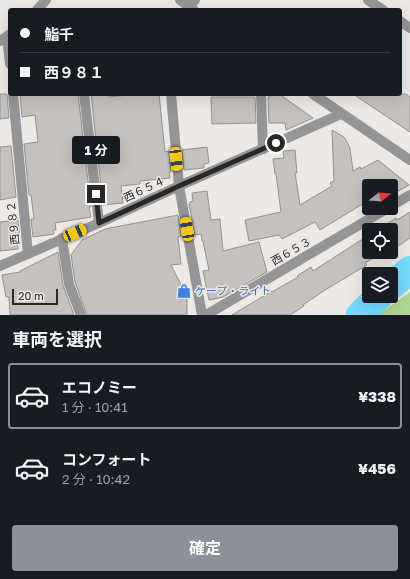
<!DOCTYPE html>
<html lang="ja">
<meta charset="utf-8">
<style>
body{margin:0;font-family:"Golos Text","Noto Sans JP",sans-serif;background:#20242c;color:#f1f3f6;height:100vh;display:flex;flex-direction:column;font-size:15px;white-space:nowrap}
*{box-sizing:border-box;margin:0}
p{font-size:13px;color:#9ea1a6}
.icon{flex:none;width:22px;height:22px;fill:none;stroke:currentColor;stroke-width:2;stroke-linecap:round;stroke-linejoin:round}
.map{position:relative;height:315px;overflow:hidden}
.drawer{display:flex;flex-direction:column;background:#171b24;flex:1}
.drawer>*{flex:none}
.hud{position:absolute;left:8px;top:8px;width:394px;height:88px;border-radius:4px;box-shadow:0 4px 16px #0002;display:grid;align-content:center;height:88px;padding:0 12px;background:#171b24}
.needle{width:26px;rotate:73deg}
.tools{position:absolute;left:362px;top:179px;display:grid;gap:8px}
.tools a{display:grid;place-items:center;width:36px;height:36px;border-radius:4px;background:#171b24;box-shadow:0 4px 16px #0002;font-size:20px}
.scale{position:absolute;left:12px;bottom:10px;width:46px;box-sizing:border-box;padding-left:4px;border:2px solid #292826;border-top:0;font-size:11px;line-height:14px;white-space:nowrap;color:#292826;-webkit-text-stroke:3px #ede9e5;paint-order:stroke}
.end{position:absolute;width:18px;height:18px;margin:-9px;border:5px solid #292826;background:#fff;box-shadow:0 0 0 2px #fff}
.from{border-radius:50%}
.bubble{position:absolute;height:28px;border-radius:4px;background:#171b24;box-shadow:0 4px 16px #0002;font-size:13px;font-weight:700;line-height:28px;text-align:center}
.car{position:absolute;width:12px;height:24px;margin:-12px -6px;border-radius:5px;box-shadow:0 0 3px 1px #0007;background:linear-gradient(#f5c518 24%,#345 0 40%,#f5c518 0 76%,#345 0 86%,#f5c518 0)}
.hud b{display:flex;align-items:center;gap:14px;height:38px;font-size:15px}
.hud b+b{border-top:1px solid #363941}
.hud i{width:10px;height:10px;background:#f1f3f6}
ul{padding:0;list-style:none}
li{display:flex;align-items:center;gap:12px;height:66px;margin:0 8px 6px;padding:0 4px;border:2px solid transparent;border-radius:4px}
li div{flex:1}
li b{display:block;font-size:15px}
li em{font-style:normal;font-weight:700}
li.selected{border-color:#8c9099}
li>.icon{width:36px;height:36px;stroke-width:1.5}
h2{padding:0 12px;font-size:18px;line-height:48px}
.action{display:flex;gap:8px;margin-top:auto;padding:8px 12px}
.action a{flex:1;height:46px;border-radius:4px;background:#8c9099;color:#fff;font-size:16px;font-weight:700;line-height:46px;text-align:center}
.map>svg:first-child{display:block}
.green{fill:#aed593}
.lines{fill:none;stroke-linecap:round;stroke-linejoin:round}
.river{stroke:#75d9fe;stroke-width:28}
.building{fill:#c5c2be;stroke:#94918e}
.minor{stroke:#959496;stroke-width:10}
.tertiary{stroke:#959496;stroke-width:10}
.route{stroke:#292826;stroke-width:5}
.labels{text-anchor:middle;stroke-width:3;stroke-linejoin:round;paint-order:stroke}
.street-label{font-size:11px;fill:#292826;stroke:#ede9e5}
.shop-label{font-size:11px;fill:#366cbe;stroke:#ede9e5;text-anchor:start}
</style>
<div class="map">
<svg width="410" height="315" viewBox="0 0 410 315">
<rect width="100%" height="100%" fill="#ede9e5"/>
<path class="green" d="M 410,292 L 410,315 L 378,315 Z"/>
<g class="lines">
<g class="river">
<path d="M 391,286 L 410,270"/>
<path d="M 360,315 L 379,296"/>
</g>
</g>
<g class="building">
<path d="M 0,94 L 7,94 L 9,118 L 0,119 Z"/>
<path d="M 20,94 L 78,94 L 91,207 L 89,207 L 91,217 L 55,223 L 56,230 L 53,230 L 54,234 L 33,237 L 31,219 L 34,219 L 31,195 L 29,195 L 24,144 L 38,142 L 35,115 L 22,117 Z"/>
<path d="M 91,94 L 107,94 L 108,97 L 140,94 L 159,94 L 165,152 L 169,151 L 171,172 L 169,172 L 170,178 L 140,181 L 140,184 L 121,186 L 123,203 L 103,205 Z"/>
<path d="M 270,94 L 279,94 L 313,118 L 286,130 L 285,123 L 269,123 L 268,97 L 270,97 Z"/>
<path d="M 353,94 L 406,94 L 410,97 L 410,132 Z"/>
<path d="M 211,97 L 255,97 L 256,123 L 212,124 Z"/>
<path d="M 332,130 L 344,137 L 347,142 L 350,148 L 353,171 L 360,167 L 361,169 L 378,160 L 409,185 L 393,194 L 391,190 L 391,186 L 369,186 L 369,200 L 320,230 L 315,222 L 282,239 L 279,235 L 249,241 L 245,220 L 281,212 L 276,174 L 275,174 L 273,159 L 284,158 L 283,151 L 295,150 L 297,173 L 295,173 L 300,205 L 332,186 L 330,183 L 334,181 Z"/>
<path d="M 11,146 L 16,197 L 0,200 L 0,147 Z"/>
<path d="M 207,147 L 209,163 L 204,164 L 204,168 L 203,168 L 184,170 L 182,150 Z"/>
<path d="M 207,191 L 211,220 L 220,219 L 223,251 L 259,242 L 267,272 L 223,297 L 209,300 L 203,271 L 209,270 L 203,241 L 202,241 L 201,234 L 195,235 L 189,204 L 190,204 L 190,202 L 193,201 L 192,193 Z"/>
<path d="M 410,212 L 410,238 L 395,248 L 393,246 L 391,247 L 391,230 L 377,230 L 396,218 L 397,220 Z"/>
<path d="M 178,215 L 181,236 L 178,237 L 181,264 L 171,265 L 187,297 L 187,315 L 87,315 L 75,282 L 71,255 L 82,240 L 105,229 Z"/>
<path d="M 18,220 L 20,242 L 17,243 L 18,249 L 0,251 L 0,222 Z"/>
<path d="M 369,235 L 369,252 L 384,252 L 365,263 L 367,265 L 325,290 L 303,305 L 304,306 L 290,315 L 232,315 L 272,291 L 272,292 L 298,277 L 297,276 L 311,267 L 313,271 Z"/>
<path d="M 58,252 L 63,285 L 74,315 L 10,315 L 9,297 L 6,297 L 2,275 L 20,272 L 20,271 Z"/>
</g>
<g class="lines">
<g class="minor">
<path d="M 368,0 L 383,10"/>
<path d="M 186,10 L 195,0"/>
<path d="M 400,21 L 410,28"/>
<path d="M 7,37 L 10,64"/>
<path d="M 13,94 L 28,254"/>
<path d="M 84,94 L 99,223"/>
<path d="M 171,94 L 179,186 L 202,315"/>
<path d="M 261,94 L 263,149"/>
<path d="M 391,206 L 410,195"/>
<path d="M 62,238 L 69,284 L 81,315"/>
<path d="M 0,266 L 99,223 L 179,186 L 341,114"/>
<path d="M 206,315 L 388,208"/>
</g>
<g class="tertiary">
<path d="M 180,0 L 194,10"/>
<path d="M 37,10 L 46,0"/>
<path d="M 0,41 L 10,34"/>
<path d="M 313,94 L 410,160"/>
</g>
</g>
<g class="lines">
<path class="route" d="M 96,194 L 99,223 L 179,186 L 276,143"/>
</g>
<defs>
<symbol id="shop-bare" viewBox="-9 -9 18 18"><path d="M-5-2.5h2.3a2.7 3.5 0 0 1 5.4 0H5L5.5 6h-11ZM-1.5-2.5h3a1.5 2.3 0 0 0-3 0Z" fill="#3f7fe0" stroke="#ede9e5" stroke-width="2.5" paint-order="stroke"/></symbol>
</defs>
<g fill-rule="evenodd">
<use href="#shop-bare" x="174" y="281" width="20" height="20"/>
</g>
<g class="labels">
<g class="street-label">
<text transform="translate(144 189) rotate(-25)" y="4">西６５４</text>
<text transform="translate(13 223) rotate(-96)" y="4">西９８２</text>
<text transform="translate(291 251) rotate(-30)" y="4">西６５３</text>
</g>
<g class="shop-label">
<text x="195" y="295">ケープ・ライト</text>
</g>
</g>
</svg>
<div class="tools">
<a><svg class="needle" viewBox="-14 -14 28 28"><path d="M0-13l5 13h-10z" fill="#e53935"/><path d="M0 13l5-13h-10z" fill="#9ea1a6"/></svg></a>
<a><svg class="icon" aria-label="locate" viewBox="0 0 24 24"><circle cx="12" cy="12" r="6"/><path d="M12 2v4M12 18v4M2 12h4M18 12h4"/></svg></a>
<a><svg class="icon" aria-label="layers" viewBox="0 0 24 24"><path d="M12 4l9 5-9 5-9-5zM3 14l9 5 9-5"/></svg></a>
</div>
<div class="scale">20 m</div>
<i class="end from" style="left:276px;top:143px"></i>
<i class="end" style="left:96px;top:194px"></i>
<div class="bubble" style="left:72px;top:136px;width:48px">1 分</div>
<i class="car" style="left:176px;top:159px;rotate:174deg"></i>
<i class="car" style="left:187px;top:229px;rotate:350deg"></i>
<i class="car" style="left:75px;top:233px;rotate:67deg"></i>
<div class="hud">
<b><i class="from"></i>鮨千</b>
<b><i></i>西９８１</b>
</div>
</div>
<section class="drawer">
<h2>車両を選択</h2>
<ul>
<li class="selected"><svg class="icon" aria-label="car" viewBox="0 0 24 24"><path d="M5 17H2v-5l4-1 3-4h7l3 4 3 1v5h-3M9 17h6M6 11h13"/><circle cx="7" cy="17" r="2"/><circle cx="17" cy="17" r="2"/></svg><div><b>エコノミー</b><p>1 分 · 10:41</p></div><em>¥338</em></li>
<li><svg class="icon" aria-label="car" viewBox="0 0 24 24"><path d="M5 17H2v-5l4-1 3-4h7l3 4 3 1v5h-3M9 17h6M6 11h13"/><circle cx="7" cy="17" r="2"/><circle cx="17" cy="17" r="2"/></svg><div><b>コンフォート</b><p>2 分 · 10:42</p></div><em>¥456</em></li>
</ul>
<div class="action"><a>確定</a></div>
</section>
